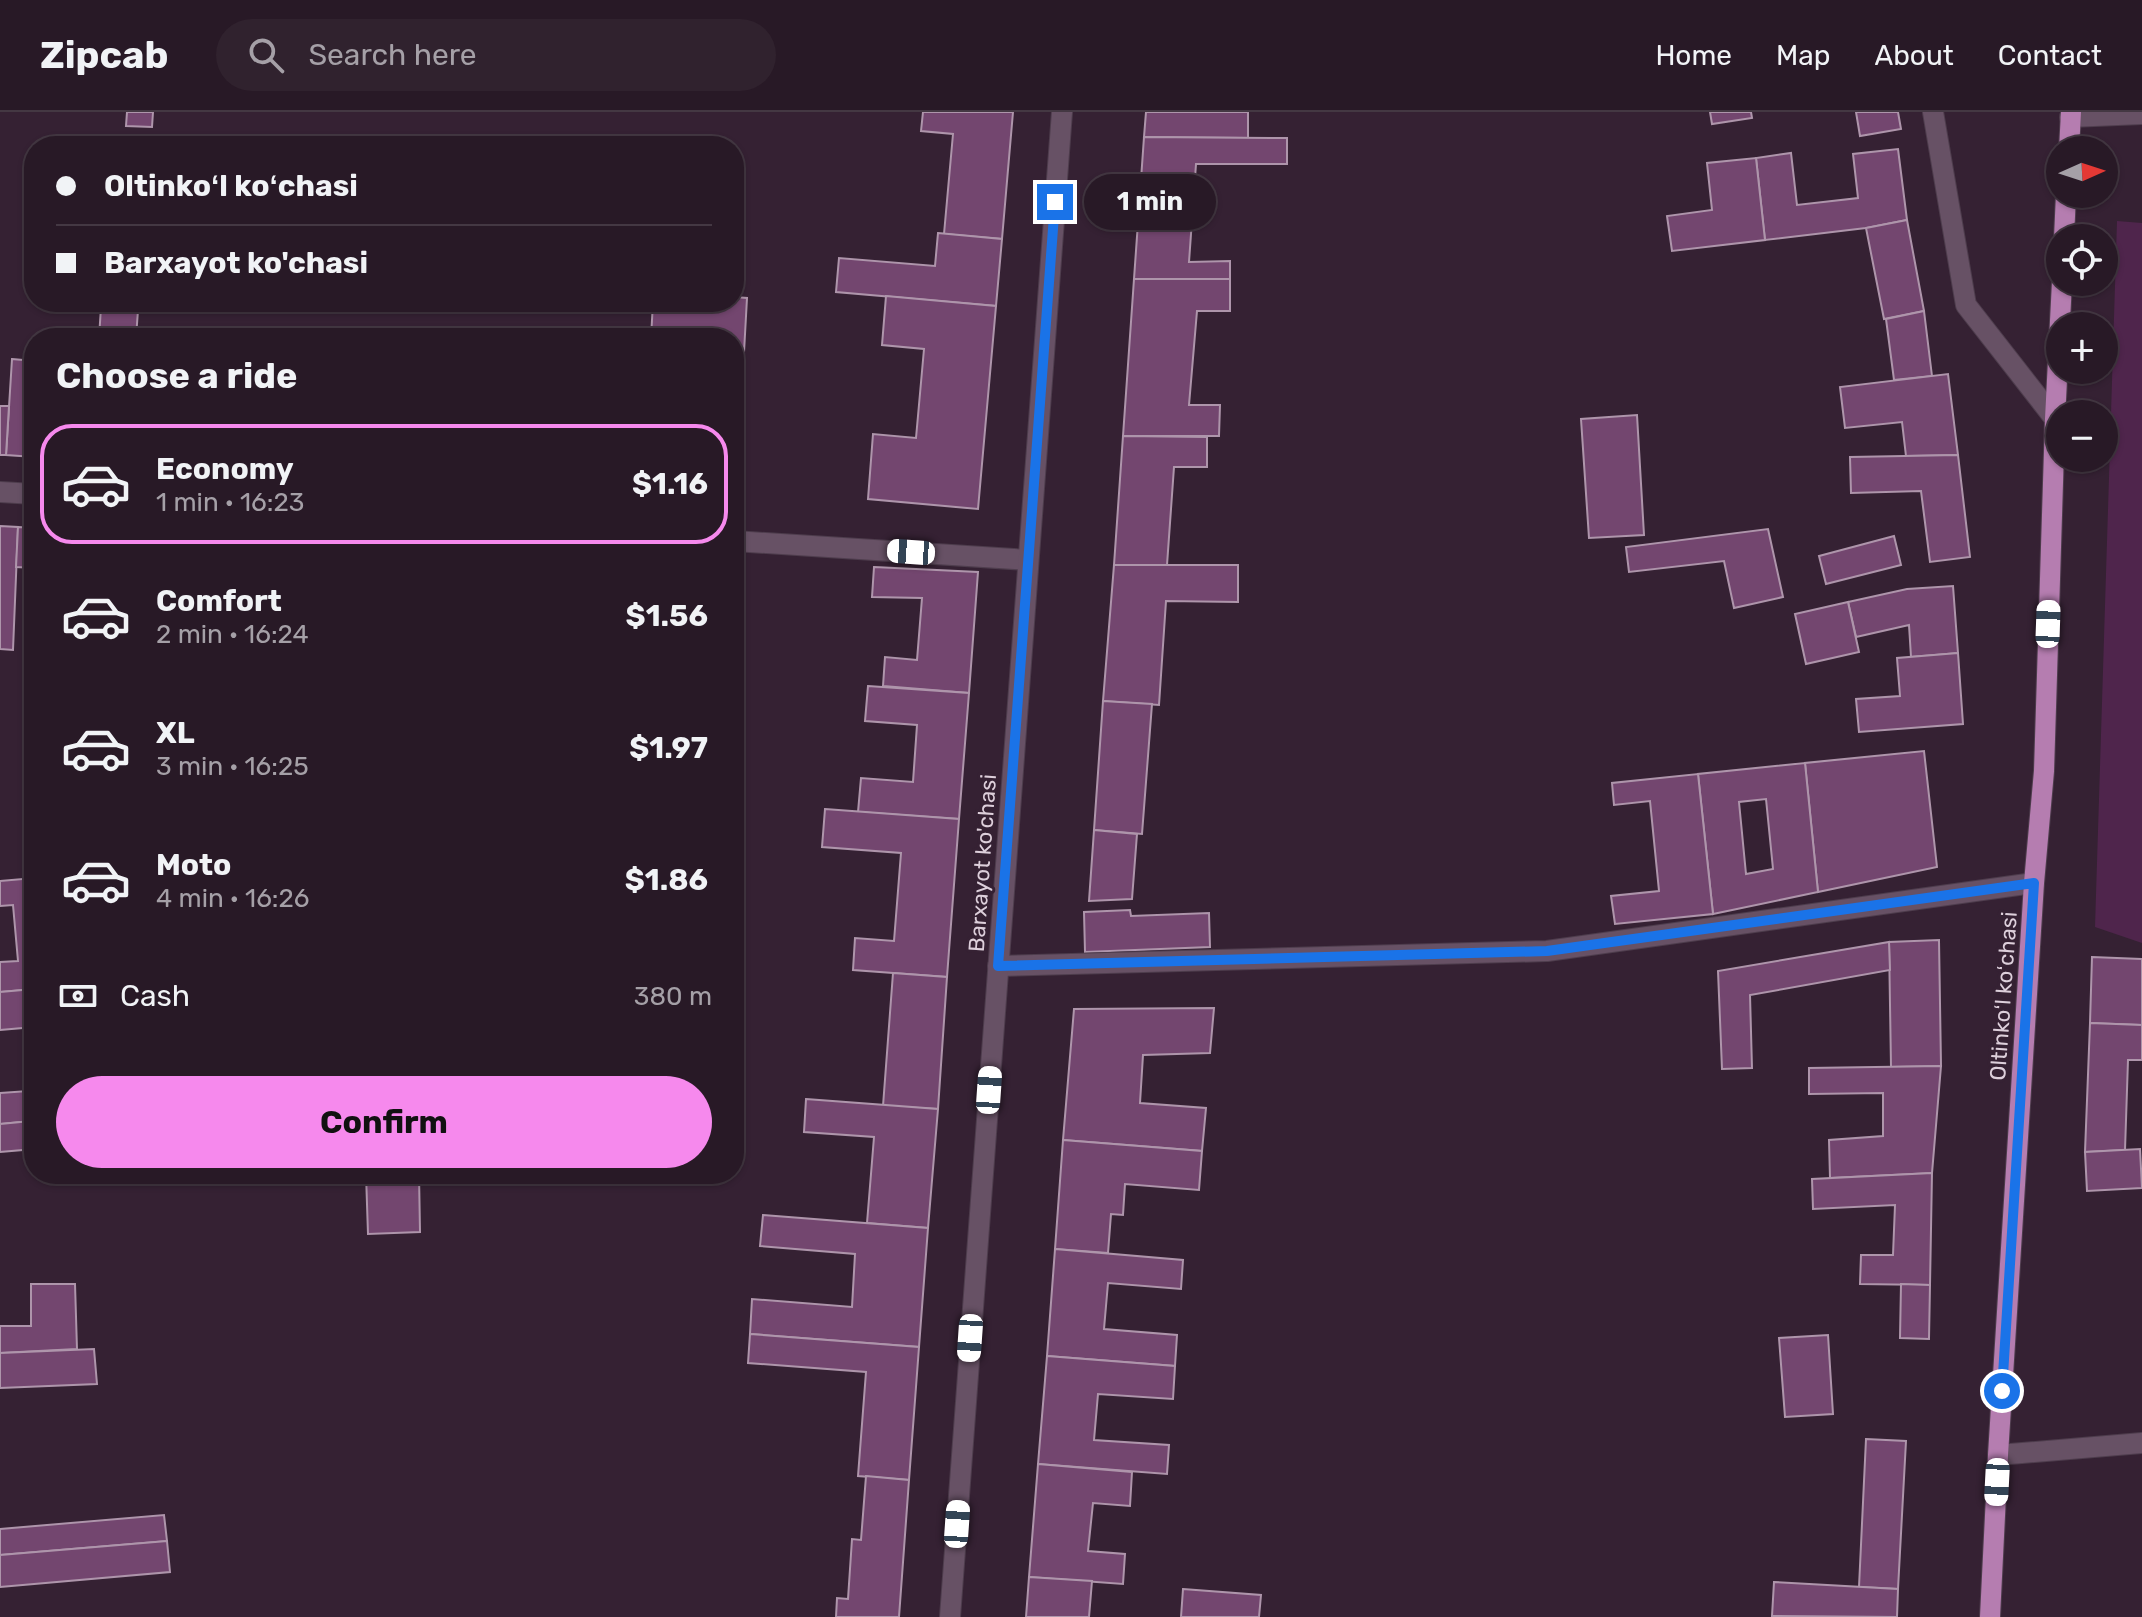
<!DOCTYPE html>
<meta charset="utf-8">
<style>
body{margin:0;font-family:Rubik,sans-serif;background:#30222e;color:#f1f3f6;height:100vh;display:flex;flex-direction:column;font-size:30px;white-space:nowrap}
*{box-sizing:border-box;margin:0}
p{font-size:26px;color:#a5a0a7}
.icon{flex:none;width:44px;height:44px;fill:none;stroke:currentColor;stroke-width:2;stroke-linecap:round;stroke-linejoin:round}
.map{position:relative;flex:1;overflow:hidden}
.side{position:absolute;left:24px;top:216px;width:720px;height:856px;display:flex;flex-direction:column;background:#281926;border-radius:32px;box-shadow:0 2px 6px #0004,0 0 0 2px #443843}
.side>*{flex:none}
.top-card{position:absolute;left:24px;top:24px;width:720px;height:176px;border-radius:32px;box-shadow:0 2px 6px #0004,0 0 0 2px #443843;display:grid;align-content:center;height:176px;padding:0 32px;background:#281926}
.needle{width:52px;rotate:87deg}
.controls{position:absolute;left:2046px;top:24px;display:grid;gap:16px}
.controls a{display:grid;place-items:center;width:72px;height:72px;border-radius:50%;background:#281926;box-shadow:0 2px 6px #0004,0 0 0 2px #443843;font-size:40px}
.end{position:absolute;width:36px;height:36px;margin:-18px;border:10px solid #1a73e8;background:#fff;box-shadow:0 0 0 4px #fff}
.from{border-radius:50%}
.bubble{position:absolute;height:56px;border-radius:28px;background:#281926;box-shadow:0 2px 6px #0004,0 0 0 2px #443843;font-size:26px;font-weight:700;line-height:56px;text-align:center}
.car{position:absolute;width:24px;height:48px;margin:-24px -12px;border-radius:10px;box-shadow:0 0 6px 2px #0007;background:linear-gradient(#fff 24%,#345 0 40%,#fff 0 76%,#345 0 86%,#fff 0)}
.top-card b{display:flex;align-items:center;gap:28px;height:76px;font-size:30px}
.top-card b+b{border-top:2px solid #443843}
.top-card i{width:20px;height:20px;background:#f1f3f6}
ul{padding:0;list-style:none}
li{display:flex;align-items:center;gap:24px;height:120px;margin:0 16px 12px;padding:0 16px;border:4px solid transparent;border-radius:32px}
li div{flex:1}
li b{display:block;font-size:30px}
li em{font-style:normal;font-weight:700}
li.on{border-color:#f689ed}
li>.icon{width:72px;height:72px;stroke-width:1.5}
h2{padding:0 32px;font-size:36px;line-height:96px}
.pay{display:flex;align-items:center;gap:20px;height:88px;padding:0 32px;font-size:30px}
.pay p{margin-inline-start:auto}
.cta{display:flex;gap:16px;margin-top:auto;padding:16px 32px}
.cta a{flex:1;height:92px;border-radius:48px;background:#f689ed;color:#111;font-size:32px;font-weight:700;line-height:92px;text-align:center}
header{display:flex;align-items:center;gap:48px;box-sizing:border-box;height:112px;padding:0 40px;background:#281926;border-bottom:2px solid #443843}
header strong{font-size:38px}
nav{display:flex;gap:44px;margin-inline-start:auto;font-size:28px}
.search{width:560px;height:72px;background:#30222e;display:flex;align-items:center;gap:20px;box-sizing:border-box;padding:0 28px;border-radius:44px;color:#a5a0a7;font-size:30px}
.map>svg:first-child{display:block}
.green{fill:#4f254c}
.building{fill:#73466f;stroke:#ae95ab;stroke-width:2;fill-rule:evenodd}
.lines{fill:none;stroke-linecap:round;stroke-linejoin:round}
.minor-casing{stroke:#4e3d4d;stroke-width:22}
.major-casing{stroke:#4e3d4d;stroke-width:22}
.minor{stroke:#675165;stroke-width:20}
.major{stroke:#b57db0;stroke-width:20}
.route{stroke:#1a73e8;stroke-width:10}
.labels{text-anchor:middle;stroke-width:6;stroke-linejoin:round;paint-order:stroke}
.street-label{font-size:22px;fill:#ddcfdb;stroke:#352133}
</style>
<header>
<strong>Zipcab</strong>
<div class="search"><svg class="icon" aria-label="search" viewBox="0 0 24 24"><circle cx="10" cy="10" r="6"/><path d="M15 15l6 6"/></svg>Search here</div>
<nav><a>Home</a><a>Map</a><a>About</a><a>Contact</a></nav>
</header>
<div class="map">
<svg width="2142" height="1505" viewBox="0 0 2142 1505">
<rect width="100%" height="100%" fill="#352133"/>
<path class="green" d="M 2117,109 L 2142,111 L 2142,831 L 2095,815 Z"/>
<g class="building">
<path d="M 127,0 L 153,0 L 152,15 L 126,14 Z"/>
<path d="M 923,0 L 1013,0 L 1002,127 L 944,122 L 953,22 L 921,19 Z"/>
<path d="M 1146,0 L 1248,0 L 1248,26 L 1144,25 Z"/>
<path d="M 1710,0 L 1751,0 L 1752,6 L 1712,12 Z"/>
<path d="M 1856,0 L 1898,0 L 1901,17 L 1860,24 Z"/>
<path d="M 1144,25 L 1287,26 L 1287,52 L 1196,52 L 1189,150 L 1230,149 L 1230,167 L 1134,167 Z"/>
<path d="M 1898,37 L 1907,108 L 1866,116 L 1765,128 L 1756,46 L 1791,41 L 1797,93 L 1858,86 L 1853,42 Z"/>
<path d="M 1756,46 L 1765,128 L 1672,139 L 1667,104 L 1712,98 L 1707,51 Z"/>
<path d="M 1907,108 L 1924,199 L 1884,207 L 1866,116 Z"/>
<path d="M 938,121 L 1002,127 L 996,194 L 836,180 L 839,146 L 935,154 Z"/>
<path d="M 1134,167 L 1230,167 L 1230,199 L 1197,199 L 1189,293 L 1220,293 L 1219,324 L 1123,324 Z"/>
<path d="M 886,184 L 996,194 L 978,397 L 868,387 L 873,322 L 916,326 L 924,237 L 882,233 Z"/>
<path d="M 734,185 L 747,186 L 736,385 L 734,385 L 734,226 L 651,226 L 653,190 L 734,190 Z"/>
<path d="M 101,195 L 138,198 L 136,226 L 99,226 Z"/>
<path d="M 1924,199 L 1932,264 L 1894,268 L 1886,207 Z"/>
<path d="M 12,247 L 34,249 L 34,345 L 6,343 Z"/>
<path d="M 1948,262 L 1958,343 L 1906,344 L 1902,310 L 1845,316 L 1840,275 Z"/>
<path d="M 0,294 L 9,294 L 6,343 L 0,343 Z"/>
<path d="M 1637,303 L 1644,423 L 1589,426 L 1581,307 Z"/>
<path d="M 1123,324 L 1207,325 L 1207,355 L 1174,355 L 1167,453 L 1114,453 Z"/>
<path d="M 1958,343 L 1970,445 L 1930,450 L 1921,379 L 1851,381 L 1850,345 Z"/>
<path d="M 0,414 L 18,415 L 13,538 L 0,537 Z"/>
<path d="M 18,415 L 34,416 L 34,456 L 16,455 Z"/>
<path d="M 1768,417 L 1783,485 L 1734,496 L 1724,449 L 1629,460 L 1626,435 Z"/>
<path d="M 1894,424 L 1901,453 L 1826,472 L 1819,444 Z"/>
<path d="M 1114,453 L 1238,453 L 1238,490 L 1166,489 L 1159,593 L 1103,589 Z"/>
<path d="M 874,455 L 978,460 L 969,581 L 883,574 L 885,545 L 917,548 L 922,486 L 872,485 Z"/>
<path d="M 1953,474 L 1958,541 L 1911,545 L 1909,513 L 1856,525 L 1848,490 L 1907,477 Z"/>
<path d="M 1848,490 L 1859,540 L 1806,552 L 1795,502 Z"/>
<path d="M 1958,541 L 1963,612 L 1859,620 L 1856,587 L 1900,584 L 1897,546 Z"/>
<path d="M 868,574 L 969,581 L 959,707 L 858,700 L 861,666 L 913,670 L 917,613 L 865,609 Z"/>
<path d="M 1103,589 L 1152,592 L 1142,722 L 1094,718 Z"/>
<path d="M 1924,639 L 1937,755 L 1818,780 L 1805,651 Z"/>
<path d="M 1805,651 L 1818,780 L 1713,802 L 1698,662 ZM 1766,687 L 1773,757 L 1746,762 L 1739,690 Z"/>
<path d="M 1698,662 L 1713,802 L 1615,812 L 1611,784 L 1659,779 L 1650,689 L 1614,693 L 1612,671 Z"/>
<path d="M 825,697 L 959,707 L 947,865 L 853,858 L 855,826 L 894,829 L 901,741 L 822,735 Z"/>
<path d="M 1094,718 L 1137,722 L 1132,787 L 1089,789 Z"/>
<path d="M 34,766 L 34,877 L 0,880 L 0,850 L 18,849 L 13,793 L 0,794 L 0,769 Z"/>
<path d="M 1130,798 L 1131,804 L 1209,801 L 1210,835 L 1085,840 L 1084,800 Z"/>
<path d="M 1939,828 L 1941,954 L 1891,955 L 1889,830 Z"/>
<path d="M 1889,830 L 1890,858 L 1750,883 L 1752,956 L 1722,957 L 1718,859 Z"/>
<path d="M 2092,845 L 2142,847 L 2142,913 L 2090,911 Z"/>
<path d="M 893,861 L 947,865 L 938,997 L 883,994 Z"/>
<path d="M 34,877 L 34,915 L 0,918 L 0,880 Z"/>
<path d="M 1214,896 L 1210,941 L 1143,943 L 1140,991 L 1206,996 L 1202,1039 L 1063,1028 L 1074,897 Z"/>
<path d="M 2090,911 L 2142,913 L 2142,948 L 2128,948 L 2125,1038 L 2085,1040 Z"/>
<path d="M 1941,954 L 1932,1061 L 1830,1066 L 1829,1028 L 1883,1024 L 1883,981 L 1809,982 L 1809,956 Z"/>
<path d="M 28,979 L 31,1009 L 0,1012 L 0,981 Z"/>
<path d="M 806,987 L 938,997 L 928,1116 L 867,1111 L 874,1025 L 804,1020 Z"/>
<path d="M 31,1009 L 34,1037 L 0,1040 L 0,1012 Z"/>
<path d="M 1063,1028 L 1202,1039 L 1199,1078 L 1125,1072 L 1123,1103 L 1111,1102 L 1108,1141 L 1055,1137 Z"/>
<path d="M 2140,1037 L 2142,1076 L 2087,1079 L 2085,1040 Z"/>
<path d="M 1932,1061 L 1930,1173 L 1860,1172 L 1861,1143 L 1893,1143 L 1895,1093 L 1813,1097 L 1812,1067 Z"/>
<path d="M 366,1062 L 419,1062 L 420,1120 L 368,1122 Z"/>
<path d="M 763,1103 L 928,1116 L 919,1235 L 750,1222 L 752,1187 L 852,1195 L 855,1142 L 760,1134 Z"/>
<path d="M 1055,1137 L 1183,1148 L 1181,1177 L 1108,1171 L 1104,1217 L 1177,1223 L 1175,1254 L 1047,1244 Z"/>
<path d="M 31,1172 L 75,1172 L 77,1237 L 0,1241 L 0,1214 L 31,1214 Z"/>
<path d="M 1901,1172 L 1930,1173 L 1929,1227 L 1900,1226 Z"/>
<path d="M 750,1222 L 919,1235 L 909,1368 L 858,1364 L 866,1260 L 748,1251 Z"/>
<path d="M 1828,1223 L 1833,1302 L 1785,1305 L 1779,1226 Z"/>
<path d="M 94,1237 L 97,1272 L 0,1276 L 0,1241 Z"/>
<path d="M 1047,1244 L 1175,1254 L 1173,1287 L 1098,1282 L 1094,1328 L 1169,1333 L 1167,1362 L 1038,1352 Z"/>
<path d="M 1866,1327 L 1906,1329 L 1898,1477 L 1859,1475 Z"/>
<path d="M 1038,1352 L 1132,1360 L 1130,1394 L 1093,1391 L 1088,1439 L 1125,1442 L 1123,1472 L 1029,1465 Z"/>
<path d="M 866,1364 L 909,1368 L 899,1505 L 836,1505 L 837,1486 L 848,1487 L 852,1427 L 861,1428 Z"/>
<path d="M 164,1403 L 167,1429 L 0,1443 L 0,1417 Z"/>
<path d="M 167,1429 L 170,1460 L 0,1475 L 0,1443 Z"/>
<path d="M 1029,1465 L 1092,1469 L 1089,1505 L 1026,1505 Z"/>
<path d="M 1774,1470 L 1898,1477 L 1897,1505 L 1772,1504 Z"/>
<path d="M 1183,1477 L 1261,1483 L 1259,1505 L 1181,1505 Z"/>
</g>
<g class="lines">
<defs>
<g id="minor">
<path d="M 1933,0 L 1966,193 L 2055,307"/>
<path d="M 2070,5 L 2142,2"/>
<path d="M 0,380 L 34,382"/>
<path d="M 734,429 L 1028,448"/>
<path d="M 998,854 L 1547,839 L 2034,771"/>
<path d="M 1998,1343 L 2142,1331"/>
<path d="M 950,1505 L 1062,0"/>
</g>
<g id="major">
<path d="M 2069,38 L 2071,0"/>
<path d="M 2064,126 L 2066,82"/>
<path d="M 1990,1505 L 1998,1343 L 2034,771 L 2044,659 L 2055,307 L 2062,170"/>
</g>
</defs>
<use href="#minor" class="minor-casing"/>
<use href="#major" class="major-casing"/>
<use href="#minor" class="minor"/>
<use href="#major" class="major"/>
</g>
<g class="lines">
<path class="route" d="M 1055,90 L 998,854 L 1547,839 L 2034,771 L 2002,1279"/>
</g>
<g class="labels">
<g class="street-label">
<text transform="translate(982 751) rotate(-86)" y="8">Barxayot ko'chasi</text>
<text transform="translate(2003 884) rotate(-86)" y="8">Oltinkoʻl koʻchasi</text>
</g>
</g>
</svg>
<div class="controls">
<a><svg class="needle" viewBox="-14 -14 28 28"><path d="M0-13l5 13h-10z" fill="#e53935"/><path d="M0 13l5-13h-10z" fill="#a5a0a7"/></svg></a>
<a><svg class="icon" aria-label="locate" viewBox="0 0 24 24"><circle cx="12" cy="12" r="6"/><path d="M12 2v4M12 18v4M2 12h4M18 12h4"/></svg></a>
<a>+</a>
<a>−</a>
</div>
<i class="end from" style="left:2002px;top:1279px"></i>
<i class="end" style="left:1055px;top:90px"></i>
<div class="bubble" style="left:1084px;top:62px;width:132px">1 min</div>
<i class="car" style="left:911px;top:440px;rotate:274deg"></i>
<i class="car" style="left:2048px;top:512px;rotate:2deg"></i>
<i class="car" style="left:989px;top:978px;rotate:4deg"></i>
<i class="car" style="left:970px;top:1226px;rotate:184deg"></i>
<i class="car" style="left:1997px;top:1370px;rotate:183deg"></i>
<i class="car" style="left:957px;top:1412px;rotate:4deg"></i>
<div class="top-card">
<b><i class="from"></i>Oltinkoʻl koʻchasi</b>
<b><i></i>Barxayot ko'chasi</b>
</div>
<section class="side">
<h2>Choose a ride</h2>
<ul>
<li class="on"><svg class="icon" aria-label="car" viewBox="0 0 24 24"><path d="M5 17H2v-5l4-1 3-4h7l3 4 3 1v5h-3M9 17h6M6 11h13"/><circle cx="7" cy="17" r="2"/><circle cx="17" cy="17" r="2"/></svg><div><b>Economy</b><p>1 min · 16:23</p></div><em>$1.16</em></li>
<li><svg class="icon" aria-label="car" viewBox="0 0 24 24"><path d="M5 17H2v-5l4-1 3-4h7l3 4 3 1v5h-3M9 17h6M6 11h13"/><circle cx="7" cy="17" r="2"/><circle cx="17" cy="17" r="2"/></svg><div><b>Comfort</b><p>2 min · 16:24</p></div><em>$1.56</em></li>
<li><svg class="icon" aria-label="car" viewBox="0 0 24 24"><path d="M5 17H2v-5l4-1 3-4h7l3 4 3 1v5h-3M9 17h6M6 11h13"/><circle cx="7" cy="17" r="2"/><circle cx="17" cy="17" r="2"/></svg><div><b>XL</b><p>3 min · 16:25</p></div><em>$1.97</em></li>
<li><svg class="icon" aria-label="car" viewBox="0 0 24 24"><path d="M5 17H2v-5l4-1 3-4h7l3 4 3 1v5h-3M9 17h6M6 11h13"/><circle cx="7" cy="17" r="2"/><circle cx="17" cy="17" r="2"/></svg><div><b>Moto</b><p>4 min · 16:26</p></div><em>$1.86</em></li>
</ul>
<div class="pay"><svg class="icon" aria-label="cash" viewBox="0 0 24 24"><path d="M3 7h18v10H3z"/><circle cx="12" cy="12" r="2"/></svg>Cash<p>380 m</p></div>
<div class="cta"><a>Confirm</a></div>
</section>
</div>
